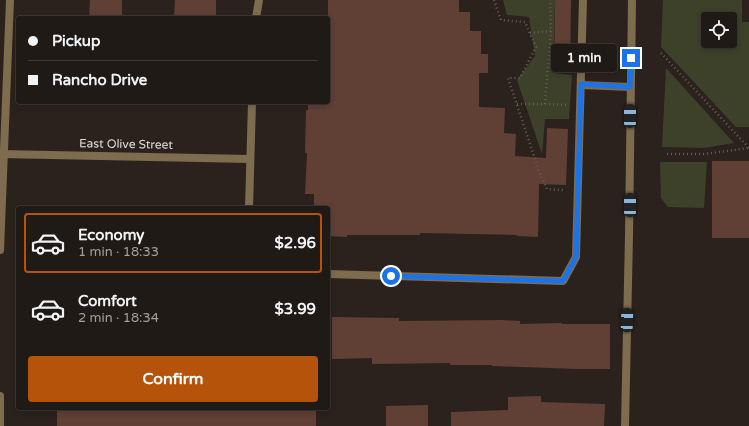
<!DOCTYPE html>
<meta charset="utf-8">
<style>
body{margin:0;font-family:"Varela Round",sans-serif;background:#28231f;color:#f1f3f6;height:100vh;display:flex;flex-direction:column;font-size:15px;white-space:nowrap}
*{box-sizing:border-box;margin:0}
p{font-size:13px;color:#a2a1a1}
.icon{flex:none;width:22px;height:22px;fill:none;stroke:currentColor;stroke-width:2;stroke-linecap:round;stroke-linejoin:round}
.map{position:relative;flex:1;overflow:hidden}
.drawer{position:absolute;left:16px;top:206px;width:314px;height:204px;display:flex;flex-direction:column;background:#201a16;border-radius:4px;box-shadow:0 2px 6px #0003,0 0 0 1px #3d3835}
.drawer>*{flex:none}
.top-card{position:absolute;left:16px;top:16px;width:314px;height:88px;border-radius:4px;box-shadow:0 2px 6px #0003,0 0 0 1px #3d3835;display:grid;align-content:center;height:88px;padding:0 12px;background:#201a16}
.fabs{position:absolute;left:701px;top:12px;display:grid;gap:8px}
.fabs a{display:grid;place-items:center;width:36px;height:36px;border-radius:4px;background:#201a16;box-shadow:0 2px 6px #0003,0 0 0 1px #3d3835;font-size:20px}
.end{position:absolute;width:18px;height:18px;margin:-9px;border:5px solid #1a73e8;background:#fff;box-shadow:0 0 0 2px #fff}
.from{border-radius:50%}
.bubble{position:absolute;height:28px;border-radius:4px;background:#201a16;box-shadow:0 2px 6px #0003,0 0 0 1px #3d3835;font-size:13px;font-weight:800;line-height:28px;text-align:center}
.car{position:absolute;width:12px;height:24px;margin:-12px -6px;border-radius:5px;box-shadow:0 0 3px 1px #0007;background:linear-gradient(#222 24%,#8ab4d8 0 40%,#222 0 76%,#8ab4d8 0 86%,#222 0)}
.top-card b{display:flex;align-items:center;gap:14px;height:38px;font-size:15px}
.top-card b+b{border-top:1px solid #3d3835}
.top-card i{width:10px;height:10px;background:#f1f3f6}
ul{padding:7px 0 0;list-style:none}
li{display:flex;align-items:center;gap:12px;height:60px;margin:0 8px 6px;padding:0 4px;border:2px solid transparent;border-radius:4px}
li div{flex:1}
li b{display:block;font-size:15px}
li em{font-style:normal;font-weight:800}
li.current{border-color:#b45309}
li>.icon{width:36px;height:36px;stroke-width:1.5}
.button{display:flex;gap:8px;margin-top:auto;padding:8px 12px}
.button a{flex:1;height:46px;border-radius:4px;background:#b45309;color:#fff;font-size:16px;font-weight:800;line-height:46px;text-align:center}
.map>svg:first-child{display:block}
.green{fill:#3d412a;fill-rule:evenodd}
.building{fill:#603f35}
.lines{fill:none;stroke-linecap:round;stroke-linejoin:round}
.path{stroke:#645c57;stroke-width:2.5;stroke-dasharray:1 3;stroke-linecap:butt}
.minor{stroke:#7e6c4e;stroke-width:8}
.route{stroke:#1a73e8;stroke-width:5}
.labels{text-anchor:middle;stroke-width:3.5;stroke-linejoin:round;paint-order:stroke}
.street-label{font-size:12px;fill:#e0dad6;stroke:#2b221d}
</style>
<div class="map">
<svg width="749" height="426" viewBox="0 0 749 426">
<rect width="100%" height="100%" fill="#2b221d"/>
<g class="green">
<path d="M 503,0 L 555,0 L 553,73 L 572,75 L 569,119 L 545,119 L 542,154 L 517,80 L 535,56 L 529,17 L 507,15 Z"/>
<path d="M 663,0 L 742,0 L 742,22 L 749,22 L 749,127 L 736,127 L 661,47 ZM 708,19 L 730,19 L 730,41 L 708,41 Z"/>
<path d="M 666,68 L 734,143 L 704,148 L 662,147 Z"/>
<path d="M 660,162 L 707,162 L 704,208 L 668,207 L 661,198 Z"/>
</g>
<g class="building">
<path d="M 90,0 L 122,0 L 122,18 L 89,18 Z"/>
<path d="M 175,0 L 216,0 L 216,18 L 174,18 Z"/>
<path d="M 328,0 L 459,0 L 459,12 L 470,12 L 470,31 L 481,31 L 481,54 L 488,54 L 488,73 L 479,73 L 479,107 L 505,108 L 504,133 L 516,134 L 515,156 L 546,158 L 547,128 L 568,129 L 566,185 L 539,184 L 538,237 L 517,236 L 517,235 L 420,233 L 420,235 L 347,235 L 347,237 L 328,236 L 328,208 L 314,208 L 314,194 L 305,194 L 307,153 L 305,153 L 306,110 L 308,110 L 308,102 L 328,102 Z"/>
<path d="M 555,0 L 571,0 L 570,69 L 554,69 Z"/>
<rect x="712" y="161" width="37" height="77"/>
<path d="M 332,317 L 399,318 L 399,321 L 501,320 L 520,321 L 520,324 L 562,323 L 562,324 L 610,324 L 610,369 L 577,369 L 492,366 L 492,365 L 450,365 L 450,363 L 372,364 L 372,358 L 332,359 Z"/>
<path d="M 541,396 L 541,402 L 605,404 L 604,426 L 451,426 L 451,412 L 508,410 L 508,397 Z"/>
<path d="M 428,405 L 428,426 L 386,426 L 386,406 Z"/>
<rect x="57" y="408" width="259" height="18"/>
</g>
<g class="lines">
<g class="path">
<path d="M 494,0 L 501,20 L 525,22 L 536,47 L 520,78 L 508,78 L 539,171 L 547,189 L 563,190"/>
<path d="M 530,33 L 551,31"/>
<path d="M 661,53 L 749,148"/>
<path d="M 517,104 L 545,104 L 551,31 L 550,0"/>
<path d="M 545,104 L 567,105"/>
<path d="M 667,154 L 704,154 L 749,148"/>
</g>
<g class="minor">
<path d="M 256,18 L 259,0"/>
<path d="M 581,85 L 630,87"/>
<path d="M 0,154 L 250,159"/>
<path d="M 249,208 L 252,102"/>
<path d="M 0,250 L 10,0"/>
<path d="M 328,274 L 563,281 L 576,257 L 583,0"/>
<path d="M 0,396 L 0,426"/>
<path d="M 625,426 L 629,235 L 632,0"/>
</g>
</g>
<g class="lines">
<path class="route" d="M 391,276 L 563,281 L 576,257 L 581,84 L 630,87 L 631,58"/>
</g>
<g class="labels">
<g class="street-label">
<text transform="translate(126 144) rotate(1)" y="4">East Olive Street</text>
</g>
</g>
</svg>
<div class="fabs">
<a><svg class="icon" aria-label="locate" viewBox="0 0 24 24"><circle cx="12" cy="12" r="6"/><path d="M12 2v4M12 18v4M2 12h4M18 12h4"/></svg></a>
</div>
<i class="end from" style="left:391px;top:276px"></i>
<i class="end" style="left:631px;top:58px"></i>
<div class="bubble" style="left:551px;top:44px;width:66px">1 min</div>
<i class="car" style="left:630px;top:116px;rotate:0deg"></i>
<i class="car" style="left:630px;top:205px;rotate:0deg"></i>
<i class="car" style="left:627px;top:320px;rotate:2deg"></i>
<div class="top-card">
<b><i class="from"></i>Pickup</b>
<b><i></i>Rancho Drive</b>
</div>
<section class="drawer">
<ul>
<li class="current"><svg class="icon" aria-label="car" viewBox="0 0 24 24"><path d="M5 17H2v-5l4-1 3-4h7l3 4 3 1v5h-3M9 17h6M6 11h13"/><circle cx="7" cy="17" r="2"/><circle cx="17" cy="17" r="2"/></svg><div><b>Economy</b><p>1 min · 18:33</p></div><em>$2.96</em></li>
<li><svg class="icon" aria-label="car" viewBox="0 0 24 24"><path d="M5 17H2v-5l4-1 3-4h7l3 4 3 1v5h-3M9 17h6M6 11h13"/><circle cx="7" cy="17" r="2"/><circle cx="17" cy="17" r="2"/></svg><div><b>Comfort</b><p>2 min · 18:34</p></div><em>$3.99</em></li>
</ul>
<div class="button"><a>Confirm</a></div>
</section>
</div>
